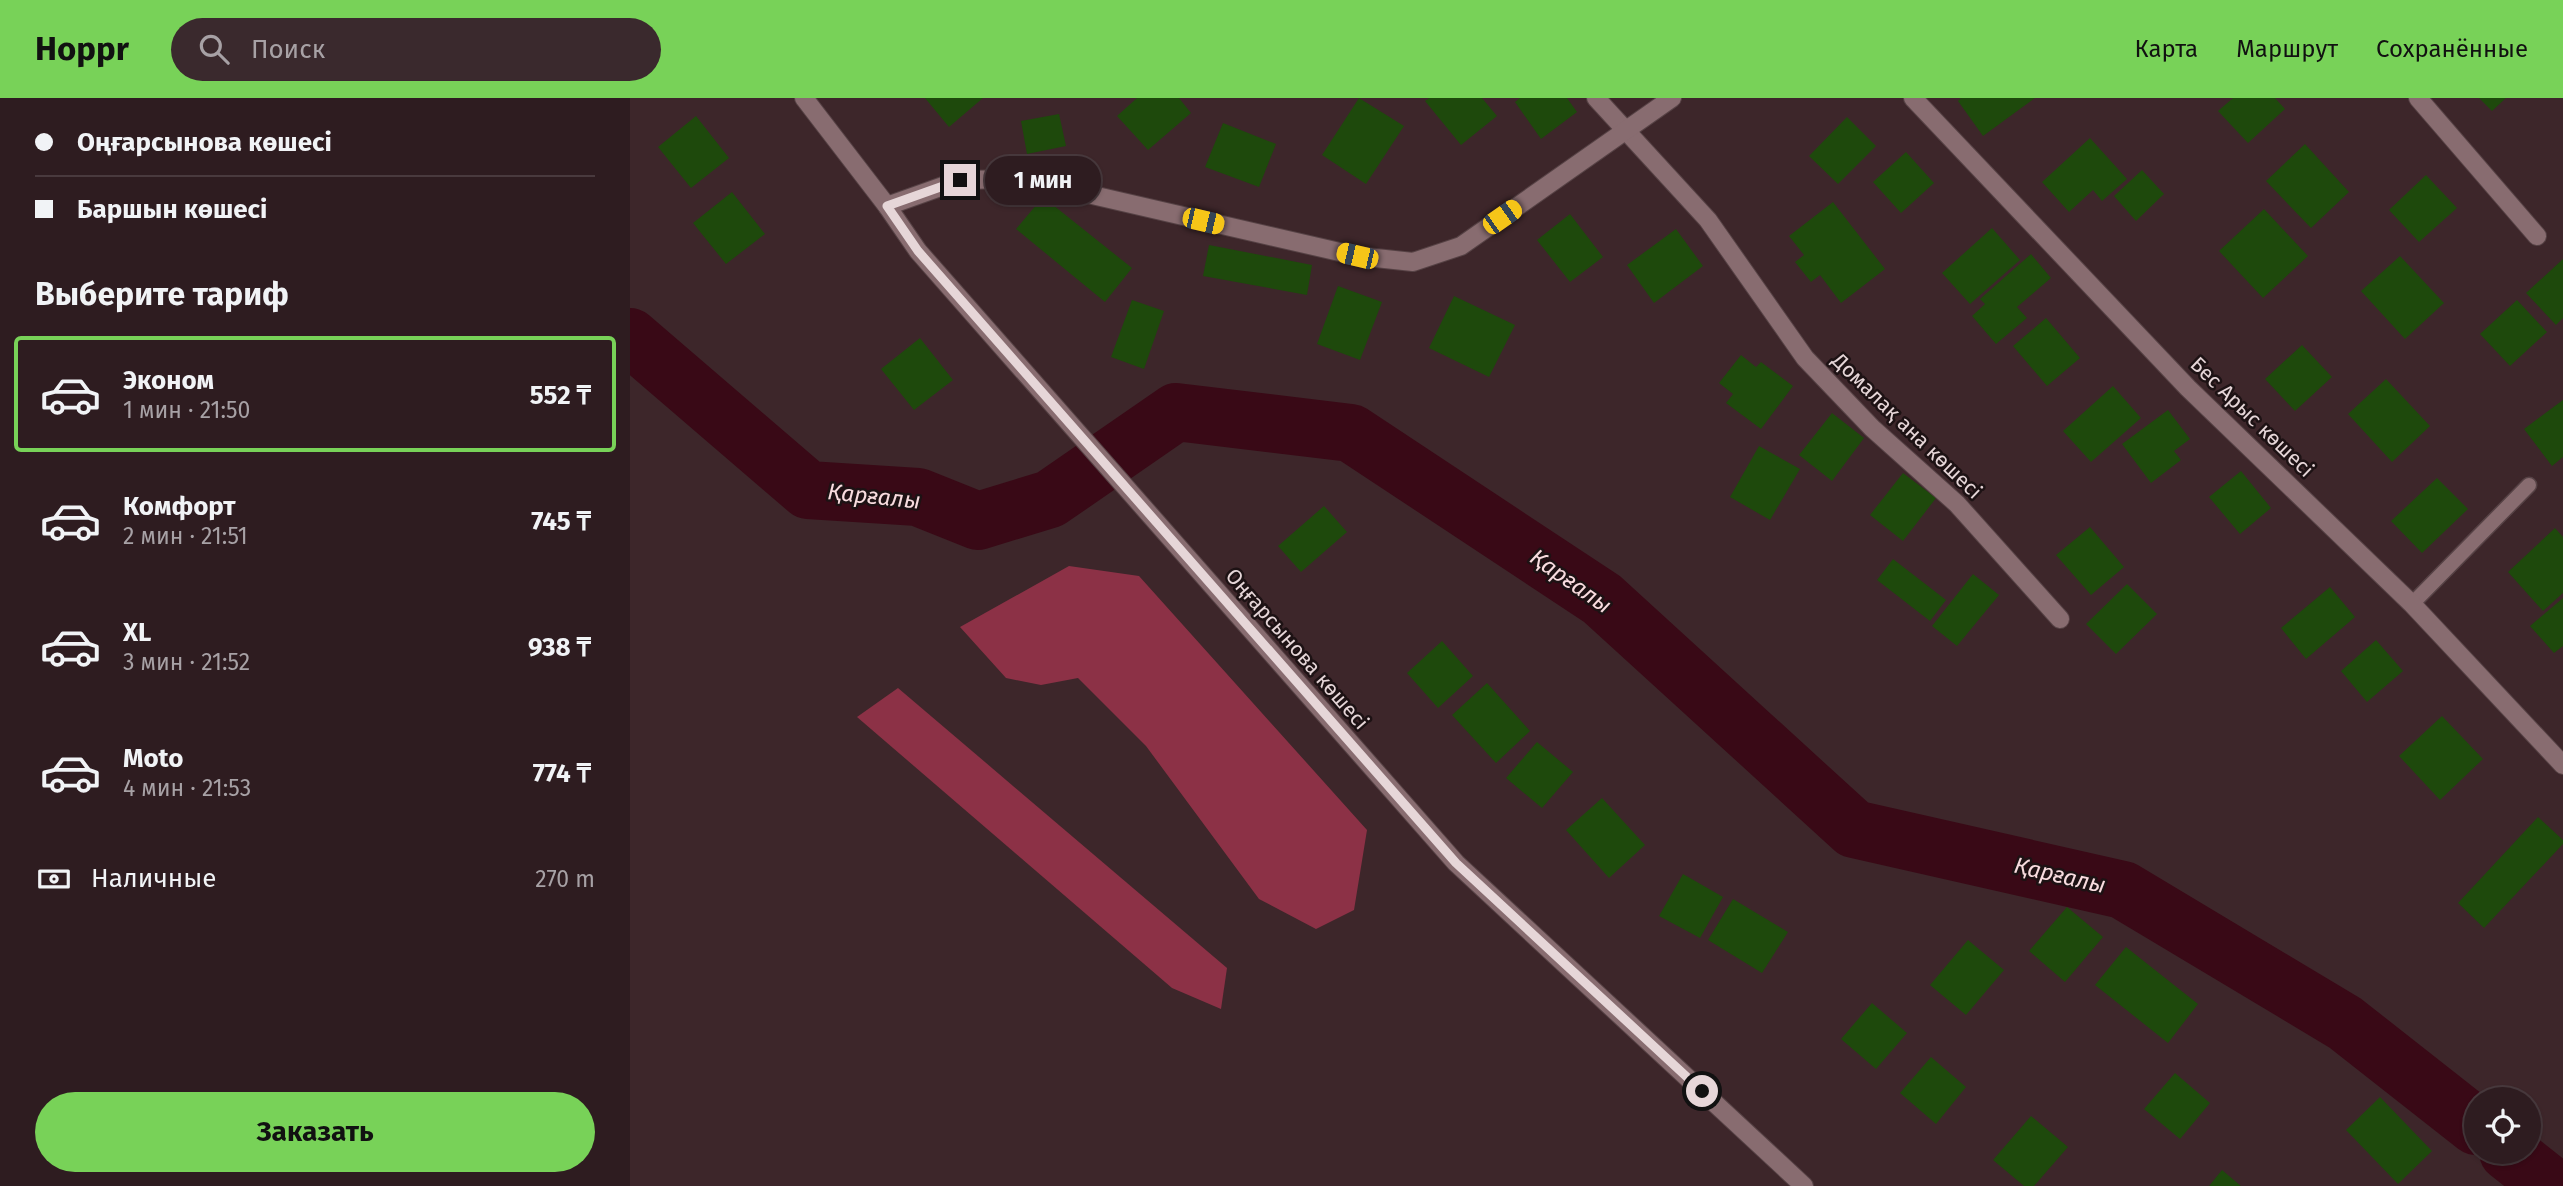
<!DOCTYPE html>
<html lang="ru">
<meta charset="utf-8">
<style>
body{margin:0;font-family:"Fira Sans",sans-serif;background:#3a292d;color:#f1f3f6;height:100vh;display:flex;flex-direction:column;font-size:26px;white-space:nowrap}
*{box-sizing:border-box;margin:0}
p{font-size:23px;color:#a7a1a5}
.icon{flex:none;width:38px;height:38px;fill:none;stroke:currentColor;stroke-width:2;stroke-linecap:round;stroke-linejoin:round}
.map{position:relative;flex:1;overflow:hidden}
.side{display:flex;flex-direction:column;background:#2e1c20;width:630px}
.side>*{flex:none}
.banner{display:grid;align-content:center;height:154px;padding:0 35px;background:#2e1c20}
.buttons{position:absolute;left:1834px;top:989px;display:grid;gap:14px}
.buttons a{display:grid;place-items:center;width:77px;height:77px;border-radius:50%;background:#2e1c20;box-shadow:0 2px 5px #0004,0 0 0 2px #493a3e;font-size:35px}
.end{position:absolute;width:32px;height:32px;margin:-16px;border:9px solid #e6d6d8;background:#111;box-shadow:0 0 0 4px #111}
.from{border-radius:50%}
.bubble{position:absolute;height:49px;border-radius:24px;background:#2e1c20;box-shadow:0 2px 5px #0004,0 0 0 2px #493a3e;font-size:23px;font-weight:700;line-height:49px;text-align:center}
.car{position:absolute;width:21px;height:42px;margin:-21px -10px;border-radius:9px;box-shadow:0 0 5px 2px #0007;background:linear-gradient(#f5c518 24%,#345 0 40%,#f5c518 0 76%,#345 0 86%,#f5c518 0)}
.banner b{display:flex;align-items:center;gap:24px;height:66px;font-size:26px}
.banner b+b{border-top:2px solid #493a3e}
.banner i{width:18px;height:18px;background:#f1f3f6}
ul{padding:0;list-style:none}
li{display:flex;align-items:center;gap:21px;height:116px;margin:0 14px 10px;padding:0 21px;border:4px solid transparent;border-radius:7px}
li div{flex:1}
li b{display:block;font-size:26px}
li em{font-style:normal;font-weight:700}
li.selected{border-color:#78d258}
li>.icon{width:63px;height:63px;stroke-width:1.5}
h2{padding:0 35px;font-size:32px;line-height:84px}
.pay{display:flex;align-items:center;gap:18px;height:77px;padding:0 35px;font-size:26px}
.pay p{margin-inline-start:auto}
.primary-button{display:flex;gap:14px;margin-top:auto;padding:14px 35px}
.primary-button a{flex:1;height:80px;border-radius:42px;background:#78d258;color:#111;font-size:28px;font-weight:700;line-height:80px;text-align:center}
header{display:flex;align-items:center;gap:42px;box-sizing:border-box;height:98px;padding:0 35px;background:#78d258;color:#111}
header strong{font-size:33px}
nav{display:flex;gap:38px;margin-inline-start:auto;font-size:24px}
.search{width:490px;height:63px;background:#3a292d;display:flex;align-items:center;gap:18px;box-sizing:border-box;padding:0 24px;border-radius:38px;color:#a7a1a5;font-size:26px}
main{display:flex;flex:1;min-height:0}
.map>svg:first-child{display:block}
.green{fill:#8c3146}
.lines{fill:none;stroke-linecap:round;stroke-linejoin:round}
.river{stroke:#390916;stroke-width:58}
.building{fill:#1e490c}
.lane-casing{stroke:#564245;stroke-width:17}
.street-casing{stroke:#564245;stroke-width:20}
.secondary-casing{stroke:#564245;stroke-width:20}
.lane{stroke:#886c70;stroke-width:14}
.street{stroke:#886c70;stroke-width:18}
.secondary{stroke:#886c70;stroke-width:18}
.route{stroke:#e6d6d8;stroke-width:9}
.labels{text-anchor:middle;stroke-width:5;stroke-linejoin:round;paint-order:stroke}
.street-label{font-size:21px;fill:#e6d6d8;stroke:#1d1214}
.water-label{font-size:23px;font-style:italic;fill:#f8dcdf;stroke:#1d1214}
</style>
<header>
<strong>Hoppr</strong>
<div class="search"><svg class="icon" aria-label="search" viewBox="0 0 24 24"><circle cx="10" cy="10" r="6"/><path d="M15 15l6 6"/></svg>Поиск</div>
<nav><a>Карта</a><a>Маршрут</a><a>Сохранённые</a></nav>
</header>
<main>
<section class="side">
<div class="banner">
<b><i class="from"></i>Оңғарсынова көшесі</b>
<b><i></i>Баршын көшесі</b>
</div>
<h2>Выберите тариф</h2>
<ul>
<li class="selected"><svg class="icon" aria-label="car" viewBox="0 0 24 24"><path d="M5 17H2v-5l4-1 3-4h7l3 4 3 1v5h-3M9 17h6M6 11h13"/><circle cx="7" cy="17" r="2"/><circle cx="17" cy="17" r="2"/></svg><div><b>Эконом</b><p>1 мин · 21:50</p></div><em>552 ₸</em></li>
<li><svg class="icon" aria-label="car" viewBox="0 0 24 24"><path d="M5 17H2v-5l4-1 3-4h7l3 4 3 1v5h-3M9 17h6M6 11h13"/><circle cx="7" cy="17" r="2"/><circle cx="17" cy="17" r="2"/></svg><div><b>Комфорт</b><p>2 мин · 21:51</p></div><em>745 ₸</em></li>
<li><svg class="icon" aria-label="car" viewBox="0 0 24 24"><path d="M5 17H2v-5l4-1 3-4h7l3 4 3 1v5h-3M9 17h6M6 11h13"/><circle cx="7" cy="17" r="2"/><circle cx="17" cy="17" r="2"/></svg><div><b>XL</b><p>3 мин · 21:52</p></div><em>938 ₸</em></li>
<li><svg class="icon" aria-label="car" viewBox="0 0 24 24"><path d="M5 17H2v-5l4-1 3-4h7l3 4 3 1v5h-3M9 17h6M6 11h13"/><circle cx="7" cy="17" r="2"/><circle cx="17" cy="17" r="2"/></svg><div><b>Moto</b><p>4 мин · 21:53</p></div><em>774 ₸</em></li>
</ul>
<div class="pay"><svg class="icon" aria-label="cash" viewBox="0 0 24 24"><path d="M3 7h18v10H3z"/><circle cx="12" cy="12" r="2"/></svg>Наличные<p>270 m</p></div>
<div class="primary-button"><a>Заказать</a></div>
</section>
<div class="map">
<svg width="1933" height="1088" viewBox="0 0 1933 1088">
<rect width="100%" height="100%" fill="#3d262a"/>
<g class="green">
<path d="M 439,468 L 509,478 L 737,732 L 724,812 L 686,831 L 629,801 L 516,648 L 448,580 L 411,587 L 376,580 L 330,529 Z"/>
<path d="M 268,590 L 597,870 L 591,911 L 542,890 L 227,619 Z"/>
</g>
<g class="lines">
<g class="river">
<path d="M 0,239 L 178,392 L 288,399 L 348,423 L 420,401 L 546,314 L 721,335 L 972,501 L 1224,731 L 1493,792 L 1715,925 L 1846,1028"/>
<path d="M 1878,1054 L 1921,1088"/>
</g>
</g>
<g class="building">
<path d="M 295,0 L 353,0 L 319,29 Z"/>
<path d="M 507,0 L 549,0 L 561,15 L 518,52 L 487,18 Z"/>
<path d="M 729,0 L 774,28 L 736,86 L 692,57 Z"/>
<path d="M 799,0 L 852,0 L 867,18 L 831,47 L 795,3 Z"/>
<path d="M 890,0 L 937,0 L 947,14 L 911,41 L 885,4 Z"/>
<path d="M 1331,0 L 1405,0 L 1353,38 L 1328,3 Z"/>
<path d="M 1603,0 L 1645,0 L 1655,11 L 1618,45 L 1588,13 Z"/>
<path d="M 1849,0 L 1876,0 L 1862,13 Z"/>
<path d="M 429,16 L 436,48 L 397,56 L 391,23 Z"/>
<path d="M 66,18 L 99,60 L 61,90 L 28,49 Z"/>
<path d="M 1217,19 L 1246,48 L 1208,86 L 1179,58 Z"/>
<path d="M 593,25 L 646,46 L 629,89 L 575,69 Z"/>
<path d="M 1460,40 L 1497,81 L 1472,103 L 1463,92 L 1439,114 L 1412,84 Z"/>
<path d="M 1675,46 L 1719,94 L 1681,130 L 1636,83 Z"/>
<path d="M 1276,54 L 1304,85 L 1271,115 L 1243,84 Z"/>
<path d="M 1512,72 L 1534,96 L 1506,123 L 1484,98 Z"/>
<path d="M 1796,77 L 1827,110 L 1789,144 L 1759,112 Z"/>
<path d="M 102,94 L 135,136 L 96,166 L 63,125 Z"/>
<path d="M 413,99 L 502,170 L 475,204 L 386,131 Z"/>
<path d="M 1203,104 L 1255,171 L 1211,205 L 1190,177 L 1181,184 L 1165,164 L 1174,157 L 1159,138 Z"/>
<path d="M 1634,111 L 1678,158 L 1633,200 L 1589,153 Z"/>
<path d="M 940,116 L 973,159 L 940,184 L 907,142 Z"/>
<path d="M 1362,130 L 1390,162 L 1340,206 L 1312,175 Z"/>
<path d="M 1046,131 L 1073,168 L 1024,205 L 997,167 Z"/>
<path d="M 579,147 L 682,167 L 677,197 L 573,178 Z"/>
<path d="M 1401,156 L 1421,180 L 1387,209 L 1397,220 L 1366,246 L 1342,218 L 1355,206 L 1350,201 Z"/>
<path d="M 1770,158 L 1814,205 L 1775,241 L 1731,193 Z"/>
<path d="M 1933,161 L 1933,220 L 1926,227 L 1896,195 Z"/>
<path d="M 708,188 L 752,204 L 730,262 L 687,246 Z"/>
<path d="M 824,198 L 885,227 L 859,279 L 799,250 Z"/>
<path d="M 502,202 L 534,213 L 514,271 L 481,259 Z"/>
<path d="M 1887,202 L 1917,234 L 1880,268 L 1850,236 Z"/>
<path d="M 1416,220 L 1450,260 L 1417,288 L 1383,248 Z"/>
<path d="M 290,240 L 323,282 L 284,312 L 251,271 Z"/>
<path d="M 1672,247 L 1702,279 L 1665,313 L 1635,281 Z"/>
<path d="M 1111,257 L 1126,269 L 1131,264 L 1163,288 L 1131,331 L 1096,305 L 1103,296 L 1089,285 Z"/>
<path d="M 1756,281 L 1800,328 L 1762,364 L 1718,316 Z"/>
<path d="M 1483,288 L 1511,320 L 1461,364 L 1433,333 Z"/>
<path d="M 1933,302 L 1933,359 L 1922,368 L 1894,331 Z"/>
<path d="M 1538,312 L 1560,341 L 1544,353 L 1551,362 L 1521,385 L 1492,346 Z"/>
<path d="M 1202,315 L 1234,340 L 1202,383 L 1169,357 Z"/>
<path d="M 1129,348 L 1170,371 L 1140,422 L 1100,399 Z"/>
<path d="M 1611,373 L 1641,410 L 1610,436 L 1579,399 Z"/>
<path d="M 1273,375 L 1306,400 L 1273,443 L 1240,417 Z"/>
<path d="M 1807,380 L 1838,411 L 1792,455 L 1761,423 Z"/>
<path d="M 694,408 L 717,434 L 671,474 L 648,448 Z"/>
<path d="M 1460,429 L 1494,469 L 1461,497 L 1426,457 Z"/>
<path d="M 1925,430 L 1933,439 L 1933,495 L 1913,513 L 1878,474 Z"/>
<path d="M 1263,461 L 1316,502 L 1300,523 L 1247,482 Z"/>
<path d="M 1343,476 L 1369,497 L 1327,548 L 1302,528 Z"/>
<path d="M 1497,486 L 1527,516 L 1486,556 L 1456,526 Z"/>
<path d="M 1700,489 L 1725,519 L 1676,561 L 1651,530 Z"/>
<path d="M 1933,500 L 1933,548 L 1924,555 L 1900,528 Z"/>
<path d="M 1746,542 L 1773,573 L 1737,604 L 1711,573 Z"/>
<path d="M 812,543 L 843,578 L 808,610 L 777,575 Z"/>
<path d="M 857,585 L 900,633 L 866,665 L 822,617 Z"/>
<path d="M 1812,618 L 1853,661 L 1810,702 L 1769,658 Z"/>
<path d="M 907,644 L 943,674 L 912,710 L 876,680 Z"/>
<path d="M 972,700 L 1015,747 L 979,780 L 936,732 Z"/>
<path d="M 1908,719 L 1933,742 L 1933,746 L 1854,830 L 1828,805 Z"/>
<path d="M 1053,776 L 1093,799 L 1070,840 L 1029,818 Z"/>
<path d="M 1103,801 L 1158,834 L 1132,875 L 1078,842 Z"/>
<path d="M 1437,809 L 1473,839 L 1435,884 L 1399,853 Z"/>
<path d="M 1338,842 L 1374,872 L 1336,917 L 1300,887 Z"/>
<path d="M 1496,849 L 1568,906 L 1538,945 L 1465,887 Z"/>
<path d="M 1242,905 L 1277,935 L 1246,971 L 1211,941 Z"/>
<path d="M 1301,959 L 1336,989 L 1306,1026 L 1270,995 Z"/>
<path d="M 1545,975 L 1580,1005 L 1550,1041 L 1514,1011 Z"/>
<path d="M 1750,999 L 1802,1053 L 1768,1086 L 1716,1032 Z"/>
<path d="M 1401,1018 L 1438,1049 L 1404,1088 L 1394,1088 L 1363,1062 Z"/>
<path d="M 1592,1072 L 1611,1088 L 1579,1088 Z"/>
</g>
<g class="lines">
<defs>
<path id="lane" d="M 1782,506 L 1899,387"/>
<g id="street">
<path d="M 966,0 L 1078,122 L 1175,260 L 1242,330 L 1327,406 L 1430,521"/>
<path d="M 1283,0 L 1558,290 L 1782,506 L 1933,667"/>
<path d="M 1788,0 L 1907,138"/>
<path d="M 257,108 L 330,82 L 393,81 L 727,158 L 783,164 L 831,148 L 1042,0"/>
</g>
<path id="secondary" d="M 174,0 L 257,108 L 288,153 L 826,765 L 1174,1088"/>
</defs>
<use href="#lane" class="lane-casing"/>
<use href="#street" class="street-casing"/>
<use href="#secondary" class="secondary-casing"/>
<use href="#lane" class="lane"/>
<use href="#street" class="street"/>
<use href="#secondary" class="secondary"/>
</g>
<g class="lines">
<path class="route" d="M 330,82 L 257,108 L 288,153 L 826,765 L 1072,993"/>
</g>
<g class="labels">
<g class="street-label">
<text transform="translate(1622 319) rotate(44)" y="7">Бес Арыс көшесі</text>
<text transform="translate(1277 328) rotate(44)" y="7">Домалақ ана көшесі</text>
<text transform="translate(667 551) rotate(49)" y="7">Оңғарсынова көшесі</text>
</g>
<g class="water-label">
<text transform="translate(244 398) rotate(6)" y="8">Қарғалы</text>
<text transform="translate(941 483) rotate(35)" y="8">Қарғалы</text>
<text transform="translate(1430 777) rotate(13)" y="8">Қарғалы</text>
</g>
</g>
</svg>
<div class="buttons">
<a><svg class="icon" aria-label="locate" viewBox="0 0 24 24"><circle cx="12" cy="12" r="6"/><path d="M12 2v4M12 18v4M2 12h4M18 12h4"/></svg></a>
</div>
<i class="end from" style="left:1072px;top:993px"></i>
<i class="end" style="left:330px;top:82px"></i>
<div class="bubble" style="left:355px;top:58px;width:116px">1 мин</div>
<i class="car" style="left:872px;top:119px;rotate:55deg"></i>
<i class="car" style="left:573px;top:123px;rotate:103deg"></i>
<i class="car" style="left:727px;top:158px;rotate:283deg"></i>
</div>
</main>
